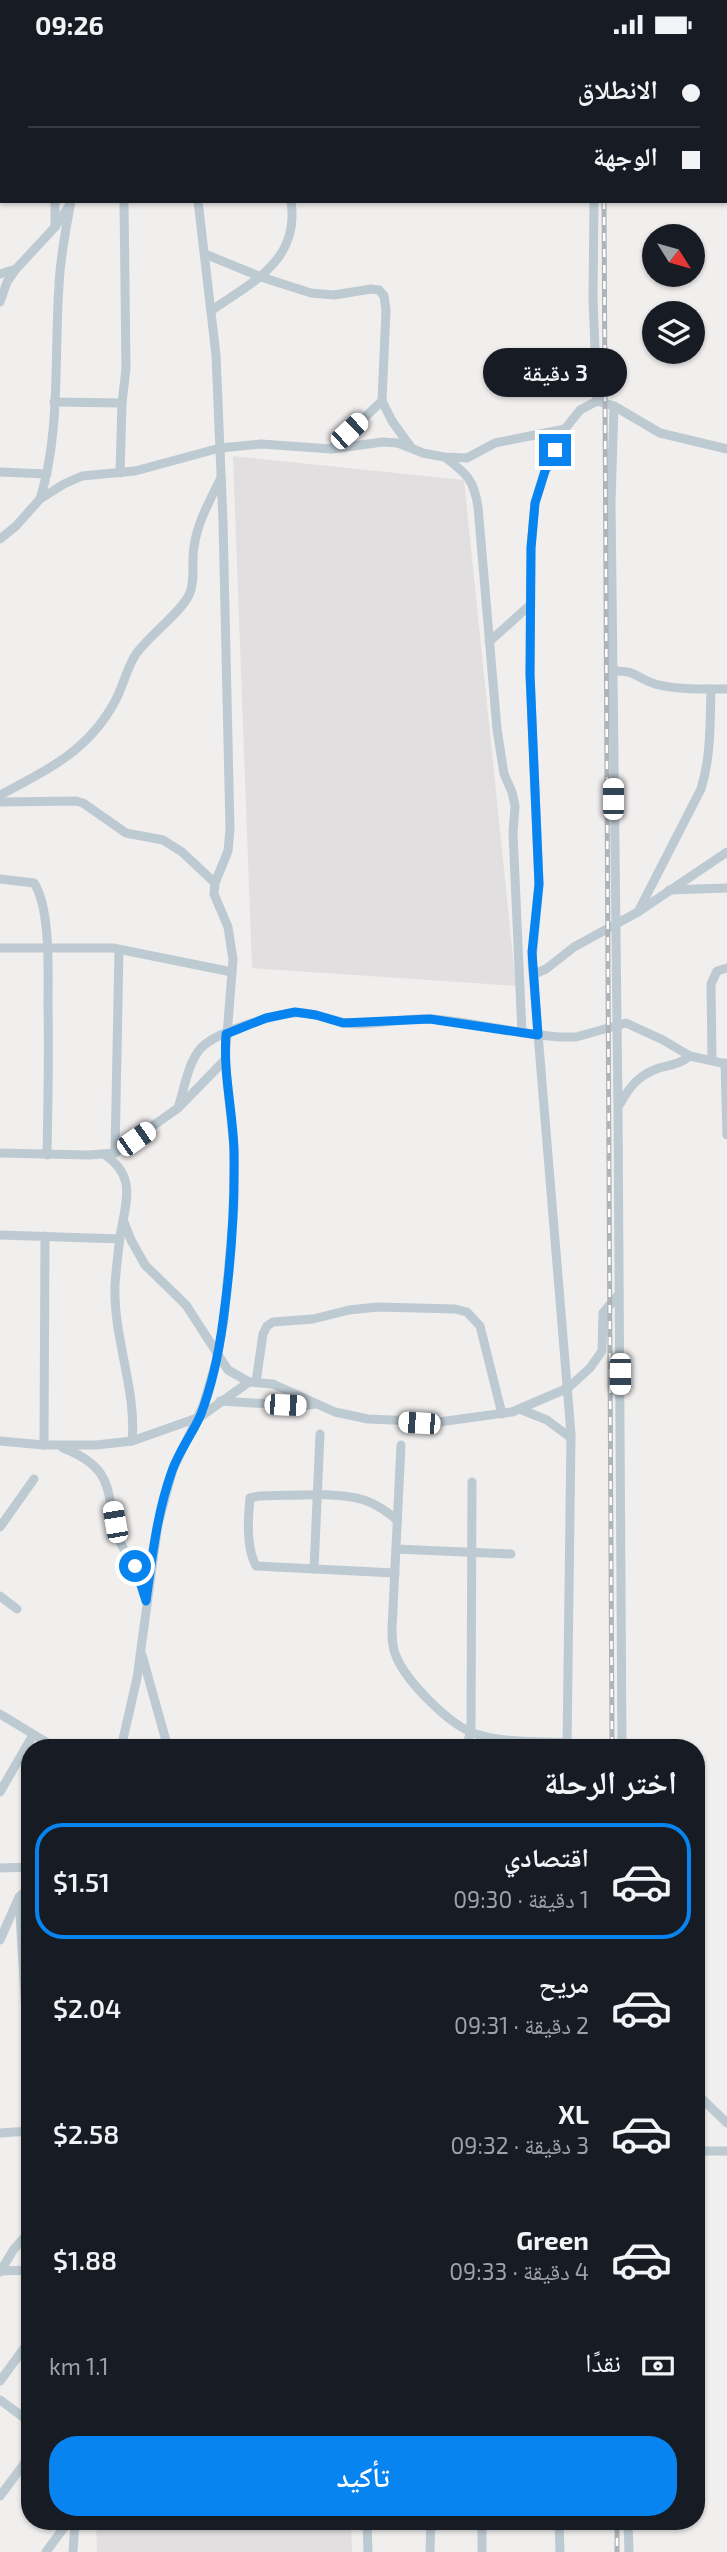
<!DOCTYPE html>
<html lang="ar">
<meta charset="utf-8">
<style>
body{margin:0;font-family:"Exo 2","Noto Naskh Arabic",sans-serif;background:#20242c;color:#f1f3f6;direction:rtl;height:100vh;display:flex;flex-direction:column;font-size:26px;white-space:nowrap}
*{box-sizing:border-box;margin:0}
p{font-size:23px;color:#9ea1a6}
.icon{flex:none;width:38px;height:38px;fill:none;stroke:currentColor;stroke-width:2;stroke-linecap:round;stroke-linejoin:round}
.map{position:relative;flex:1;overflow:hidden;direction:ltr}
.side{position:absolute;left:21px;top:1690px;width:684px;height:791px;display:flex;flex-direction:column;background:#171b24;border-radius:28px;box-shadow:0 2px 5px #0004;direction:rtl}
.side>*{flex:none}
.top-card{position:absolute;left:0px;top:0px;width:728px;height:154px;box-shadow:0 2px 5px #0004;direction:rtl;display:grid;align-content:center;height:154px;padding:0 28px;background:#171b24}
.needle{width:46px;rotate:127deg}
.buttons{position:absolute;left:642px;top:175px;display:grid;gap:14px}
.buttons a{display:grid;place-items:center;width:63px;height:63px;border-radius:50%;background:#171b24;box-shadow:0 2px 5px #0004;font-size:35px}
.end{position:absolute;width:32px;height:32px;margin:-16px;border:9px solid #0884f0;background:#fff;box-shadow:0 0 0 4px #fff}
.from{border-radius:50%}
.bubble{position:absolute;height:49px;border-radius:24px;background:#171b24;box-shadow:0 2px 5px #0004;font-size:23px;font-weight:600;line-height:49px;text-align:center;direction:rtl}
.car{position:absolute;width:21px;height:42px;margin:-21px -10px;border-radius:9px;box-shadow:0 0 5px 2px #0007;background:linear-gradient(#fff 24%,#345 0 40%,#fff 0 76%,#345 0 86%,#fff 0)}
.top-card b{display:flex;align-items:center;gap:24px;height:66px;font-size:26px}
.top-card b+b{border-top:2px solid #363941}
.top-card i{width:18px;height:18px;background:#f1f3f6}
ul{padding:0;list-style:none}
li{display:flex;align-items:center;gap:21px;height:116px;margin:0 14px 10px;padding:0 14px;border:4px solid transparent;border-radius:28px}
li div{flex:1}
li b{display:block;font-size:26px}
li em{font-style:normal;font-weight:600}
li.active{border-color:#0884f0}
li>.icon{width:63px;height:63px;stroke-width:1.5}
h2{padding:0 28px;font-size:32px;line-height:84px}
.pay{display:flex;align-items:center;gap:18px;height:77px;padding:0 28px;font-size:26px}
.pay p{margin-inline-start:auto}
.button{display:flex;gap:14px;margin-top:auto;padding:14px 28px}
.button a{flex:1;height:80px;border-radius:28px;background:#0884f0;color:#fff;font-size:28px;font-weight:600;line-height:80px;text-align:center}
.status{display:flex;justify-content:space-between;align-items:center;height:49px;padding:0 35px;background:#171b24;direction:ltr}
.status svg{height:19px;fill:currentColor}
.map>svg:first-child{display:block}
.education{fill:#e2dfe0}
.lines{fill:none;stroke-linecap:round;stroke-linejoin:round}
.minor{stroke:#bdcad2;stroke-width:9}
.rail-casing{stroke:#afb4b9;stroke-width:5}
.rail{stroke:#fff;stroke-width:2.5;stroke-dasharray:8;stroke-linecap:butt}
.route{stroke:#0884f0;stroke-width:9}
</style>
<div class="status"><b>09:26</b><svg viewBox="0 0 49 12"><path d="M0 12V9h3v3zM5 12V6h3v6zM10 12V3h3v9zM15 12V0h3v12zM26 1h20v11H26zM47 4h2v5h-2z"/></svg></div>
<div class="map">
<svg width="727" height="2503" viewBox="0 0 727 2503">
<rect width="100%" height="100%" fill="#f1eeee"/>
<g class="education">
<path d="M 233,407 L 464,431 L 516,937 L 252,919 Z"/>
<path d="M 96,2473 L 351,2473 L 352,2503 L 97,2503 Z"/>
</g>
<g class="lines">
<g class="minor">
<path d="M 59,2 L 59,0"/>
<path d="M 126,2 L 126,0"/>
<path d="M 180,2 L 182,0"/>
<path d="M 286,2 L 286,0"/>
<path d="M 593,2 L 593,0"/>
<path d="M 0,54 L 2,54"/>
<path d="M 55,178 L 55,152"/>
<path d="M 205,205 L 261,228 L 311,244 L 334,246 L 371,240 L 379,241 L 384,247 L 386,261 L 382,352 L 392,372 L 410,397"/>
<path d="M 0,225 L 16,220"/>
<path d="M 0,253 L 7,233 L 16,220 L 55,178 L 69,157"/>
<path d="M 212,261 C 252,233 300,212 291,152"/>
<path d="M 597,352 L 614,357 L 660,384 L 727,400"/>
<path d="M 54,353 L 122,354"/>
<path d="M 614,357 L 611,453 L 618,1058 L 622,1699"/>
<path d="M 331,400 L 382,352"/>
<path d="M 446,409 C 467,425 474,431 478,458 L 497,680 L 504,725 L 512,743 L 515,757 L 513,784 L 522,984"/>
<path d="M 0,423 L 47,425"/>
<path d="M 120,424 L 122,354 L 126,320 L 124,152"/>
<path d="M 40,450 C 61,383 54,307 59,237 C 60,208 66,180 71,152"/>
<path d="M 0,490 L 16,477 L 40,450 L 64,435 L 82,427 L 135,422 L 220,399 L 261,395 L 331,400 L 383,393 L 398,394 L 423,404 L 444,408 L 467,409 L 495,394 L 565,380"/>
<path d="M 489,593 L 530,556"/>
<path d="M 613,622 C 636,621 636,629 655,635 C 677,641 704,640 727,640"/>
<path d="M 0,746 C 46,722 88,702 114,654 C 123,639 126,620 136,605 C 149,587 181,563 189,546 C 196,532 191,513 194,498 C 197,474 210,451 221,429"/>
<path d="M 0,753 L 76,752 L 83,754 L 126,784 L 163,791 L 182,803 L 215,834"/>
<path d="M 0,830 L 34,834 C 51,860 48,925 48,956 C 49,1006 48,1056 47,1106"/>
<path d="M 669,841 L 727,839"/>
<path d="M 638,863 L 701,740 C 711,708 710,674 711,640"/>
<path d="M 0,899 L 113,899 L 232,923"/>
<path d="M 534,925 L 546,920 L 574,898 L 638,863 L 727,803"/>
<path d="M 712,1010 L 711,935 L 717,922 L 727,919"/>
<path d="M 725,1014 L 727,1086"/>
<path d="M 620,1055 C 630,1037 639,1026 659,1019 C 671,1016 680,1015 690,1007"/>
<path d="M 178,1059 C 184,1041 188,1013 201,999 C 217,982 282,962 305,964 C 323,966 339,975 357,975 C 383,975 407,968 432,970 C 475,973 516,985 559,988 L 576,988 L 626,974 L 663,991 L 690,1007 L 727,1015"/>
<path d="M 0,1104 L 89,1106 L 115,1104 L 178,1059 L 225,1011"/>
<path d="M 115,1104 L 119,901"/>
<path d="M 105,1106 C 138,1128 125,1155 120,1188 C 118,1204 116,1221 115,1236 C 113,1289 137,1341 132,1392"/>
<path d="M 124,1173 L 131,1191 L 145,1216 L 186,1256 L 228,1321 L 249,1333"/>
<path d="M 0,1186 L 120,1190"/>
<path d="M 256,1333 L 263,1285 L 267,1277 L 273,1273 L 313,1270 L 349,1261 L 378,1258 L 455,1260 L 467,1263 L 480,1277 L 502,1365"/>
<path d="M 220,1352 L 302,1357 L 315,1355"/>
<path d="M 522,1361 L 547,1371 L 571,1389"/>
<path d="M 0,1392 L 44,1396 L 96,1396 L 132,1392 L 200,1368 L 249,1333 L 273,1335 L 335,1363 L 368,1370 L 439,1373 L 512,1363 L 568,1339 L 590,1319 L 602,1302 L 603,1264 L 619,1245"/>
<path d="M 44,1396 L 45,1187"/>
<path d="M 401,1396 L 392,1580 C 392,1589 392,1598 396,1607 C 406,1632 450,1677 476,1685 C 504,1694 538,1692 568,1694"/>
<path d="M 63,1399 C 120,1421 103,1447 120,1492 C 123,1501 129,1508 134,1516 C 139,1525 142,1536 145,1547"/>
<path d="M 0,1478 L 34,1430"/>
<path d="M 396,1500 L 511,1505"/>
<path d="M 314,1520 L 320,1385"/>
<path d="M 395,1524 L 256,1517 C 246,1498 248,1470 250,1449 L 259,1447 C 290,1447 334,1442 364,1451 C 377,1455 387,1463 397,1471"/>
<path d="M 0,1547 L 17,1560"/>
<path d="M 142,1606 L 168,1699"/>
<path d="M 0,1665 L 56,1699"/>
<path d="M 121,1699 L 137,1629 L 158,1475 L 173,1420 L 203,1357 L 216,1313 L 224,1271 L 234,1158 L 234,1099 L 225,1011 L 233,911 L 228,878 L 214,845 L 215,834 L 228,802 L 230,780 L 223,472 L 216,306 L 198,152"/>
<path d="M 465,1699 L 471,1683 L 472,1433"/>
<path d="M 567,1699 L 571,1385 L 532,912 L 539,835 L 530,625 L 531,499 L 535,454 L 545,422 L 565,380 L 580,361 L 597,352 L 593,250 L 594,152"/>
<path d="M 0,1743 L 33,1686"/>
<path d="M 0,1819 L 30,1818"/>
<path d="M 19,1848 L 30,2033"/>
<path d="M 0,1891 L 19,1848 L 30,1838"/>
<path d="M 696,2044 L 727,2074"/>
<path d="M 0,2084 L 30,2082"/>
<path d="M 696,2102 L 727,2102"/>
<path d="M 0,2222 L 30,2221"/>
<path d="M 0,2223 L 14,2200 L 30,2182"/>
<path d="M 0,2332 L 30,2291"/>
<path d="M 0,2351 L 30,2373"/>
<path d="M 0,2447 L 30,2407"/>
<path d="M 367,2473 L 368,2503"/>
<path d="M 482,2473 L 482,2503"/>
<path d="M 559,2473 L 560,2503"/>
<path d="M 628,2473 L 629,2503"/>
<path d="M 46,2503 L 68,2473"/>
<path d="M 73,2503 L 75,2473"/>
<path d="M 430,2503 L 431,2473"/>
</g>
<defs>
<g id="rail">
<path d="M 603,0 L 603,2"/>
<path d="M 604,152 L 612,1699"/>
<path d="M 617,2473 L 617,2503"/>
</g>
</defs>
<use href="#rail" class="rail-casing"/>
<use href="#rail" class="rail"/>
</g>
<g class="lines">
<path class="route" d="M 135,1517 L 146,1552 C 152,1509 157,1463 172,1422 C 179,1402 193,1384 201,1365 C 212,1336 219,1303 223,1272 C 231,1215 235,1159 234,1102 C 233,1063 223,1025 226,985 L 266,969 L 295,963 L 316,966 L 343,974 L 430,970 L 538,986 L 532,903 L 539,835 L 530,625 L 531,499 L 535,454 L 545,422 L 555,401"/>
</g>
</svg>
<div class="buttons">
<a><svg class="needle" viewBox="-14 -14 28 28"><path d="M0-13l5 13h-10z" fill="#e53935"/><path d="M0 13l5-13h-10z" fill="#9ea1a6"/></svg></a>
<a><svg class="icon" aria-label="layers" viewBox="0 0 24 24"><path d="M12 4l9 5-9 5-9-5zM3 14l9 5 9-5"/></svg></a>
</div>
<i class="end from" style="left:135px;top:1517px"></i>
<i class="end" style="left:555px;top:401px"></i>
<div class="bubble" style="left:483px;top:299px;width:144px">3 دقيقة</div>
<i class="car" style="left:349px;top:382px;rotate:47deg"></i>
<i class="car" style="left:613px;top:750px;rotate:0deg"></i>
<i class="car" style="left:136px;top:1090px;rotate:55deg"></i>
<i class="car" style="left:620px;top:1325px;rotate:180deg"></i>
<i class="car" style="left:285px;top:1356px;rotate:92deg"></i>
<i class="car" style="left:419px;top:1374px;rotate:274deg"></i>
<i class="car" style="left:115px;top:1473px;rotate:350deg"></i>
<div class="top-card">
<b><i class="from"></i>الانطلاق</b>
<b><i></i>الوجهة</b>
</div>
<section class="side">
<h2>اختر الرحلة</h2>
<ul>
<li class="active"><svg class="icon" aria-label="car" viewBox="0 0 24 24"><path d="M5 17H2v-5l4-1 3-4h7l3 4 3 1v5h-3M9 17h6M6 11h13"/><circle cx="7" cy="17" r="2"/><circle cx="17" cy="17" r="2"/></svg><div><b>اقتصادي</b><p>1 دقيقة · 09:30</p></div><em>$1.51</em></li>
<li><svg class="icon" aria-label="car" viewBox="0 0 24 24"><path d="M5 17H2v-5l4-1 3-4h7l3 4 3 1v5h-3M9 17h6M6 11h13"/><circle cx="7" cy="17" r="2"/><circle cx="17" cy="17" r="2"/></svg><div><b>مريح</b><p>2 دقيقة · 09:31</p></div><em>$2.04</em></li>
<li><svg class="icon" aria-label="car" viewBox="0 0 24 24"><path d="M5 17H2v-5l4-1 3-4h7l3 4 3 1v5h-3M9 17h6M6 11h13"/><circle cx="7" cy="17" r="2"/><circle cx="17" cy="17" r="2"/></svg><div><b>XL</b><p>3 دقيقة · 09:32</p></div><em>$2.58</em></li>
<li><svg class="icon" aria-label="car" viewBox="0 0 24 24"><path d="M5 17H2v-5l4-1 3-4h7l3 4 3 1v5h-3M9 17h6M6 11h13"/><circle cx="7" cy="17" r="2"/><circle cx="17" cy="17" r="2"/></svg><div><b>Green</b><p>4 دقيقة · 09:33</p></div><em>$1.88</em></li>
</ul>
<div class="pay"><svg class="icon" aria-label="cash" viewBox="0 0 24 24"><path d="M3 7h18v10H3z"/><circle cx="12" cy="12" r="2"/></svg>نقدًا<p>1.1 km</p></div>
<div class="button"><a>تأكيد</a></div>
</section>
</div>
